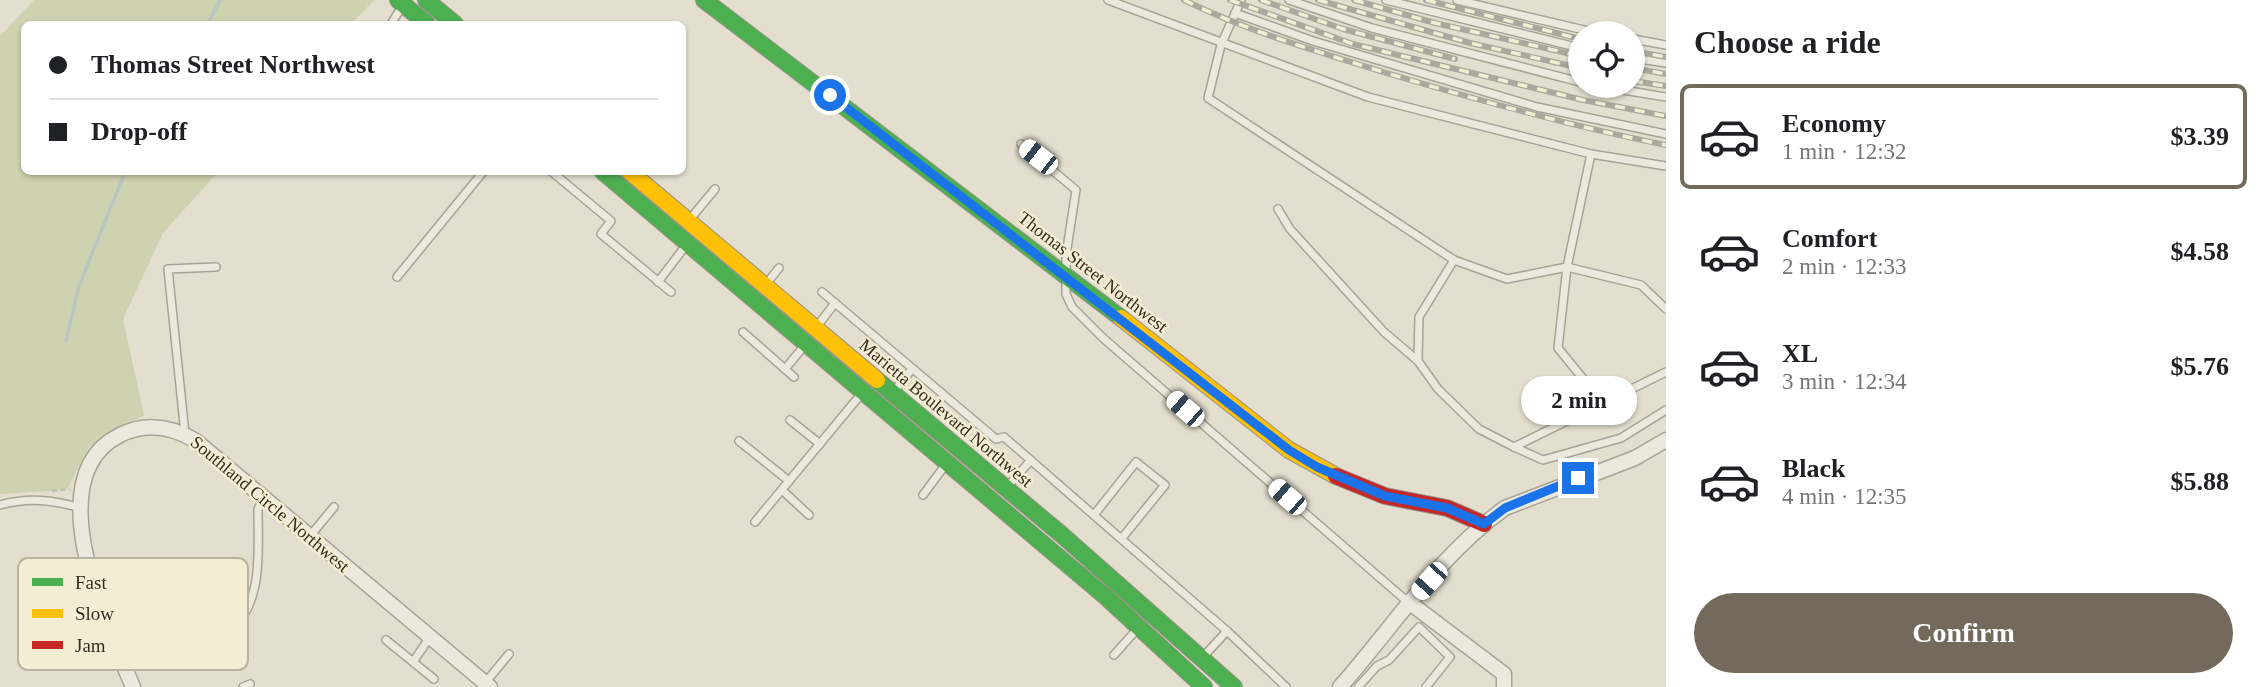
<!DOCTYPE html>
<meta charset="utf-8">
<style>
body{margin:0;font-family:Georgia,serif;background:#f2f2f2;color:#202124;height:100vh;display:flex;flex-direction:column;font-size:26px;white-space:nowrap}
*{box-sizing:border-box;margin:0}
p{font-size:23px;color:#757577}
.icon{flex:none;width:38px;height:38px;fill:none;stroke:currentColor;stroke-width:2;stroke-linecap:round;stroke-linejoin:round}
.map{position:relative;flex:1;overflow:hidden}
.drawer{display:flex;flex-direction:column;background:#fff;width:595px}
.drawer>*{flex:none}
.banner{position:absolute;left:21px;top:21px;width:665px;height:154px;border-radius:10px;box-shadow:0 2px 5px #0004;display:grid;align-content:center;height:154px;padding:0 28px;background:#fff}
.fabs{position:absolute;left:1568px;top:21px;display:grid;gap:14px}
.fabs a{display:grid;place-items:center;width:77px;height:77px;border-radius:50%;background:#fff;box-shadow:0 2px 5px #0004;font-size:35px}
.end{position:absolute;width:32px;height:32px;margin:-16px;border:9px solid #1a73e8;background:#fff;box-shadow:0 0 0 4px #fff}
.from{border-radius:50%}
.bubble{position:absolute;height:49px;border-radius:24px;background:#fff;box-shadow:0 2px 5px #0004;font-size:23px;font-weight:700;line-height:49px;text-align:center}
.car{position:absolute;width:21px;height:42px;margin:-21px -10px;border-radius:9px;box-shadow:0 0 5px 2px #0007;background:linear-gradient(#fff 24%,#345 0 40%,#fff 0 76%,#345 0 86%,#fff 0)}
.banner b{display:flex;align-items:center;gap:24px;height:66px;font-size:26px}
.banner b+b{border-top:2px solid #e0e0e0}
.banner i{width:18px;height:18px;background:#202124}
ul{padding:0;list-style:none}
li{display:flex;align-items:center;gap:21px;height:105px;margin:0 14px 10px;padding:0 14px;border:4px solid transparent;border-radius:10px}
li div{flex:1}
li b{display:block;font-size:26px}
li em{font-style:normal;font-weight:700}
li.selected{border-color:#736a5c}
li>.icon{width:63px;height:63px;stroke-width:1.5}
h2{padding:0 28px;font-size:32px;line-height:84px}
.button{display:flex;gap:14px;margin-top:auto;padding:14px 28px}
.button a{flex:1;height:80px;border-radius:42px;background:#736a5c;color:#fff;font-size:28px;font-weight:700;line-height:80px;text-align:center}
main{display:flex;flex:1;min-height:0}
.map>svg:first-child{display:block}
.green{fill:#cfd2b0}
.lines{fill:none;stroke-linecap:round;stroke-linejoin:round}
.stream{stroke:#b8c8c0;stroke-width:3.5}
.lane-casing{stroke:#a8a396;stroke-width:10}
.street-casing{stroke:#a8a396;stroke-width:17}
.fast-casing{stroke:#989286;stroke-width:18}
.slow-casing{stroke:#989286;stroke-width:18}
.jam-casing{stroke:#989286;stroke-width:18}
.path{stroke:#c3bfb5;stroke-width:2.5;stroke-dasharray:5 3.5;stroke-linecap:butt}
.lane{stroke:#ece8de;stroke-width:7}
.street{stroke:#ece8de;stroke-width:14}
.fast{stroke:#4caf50;stroke-width:16}
.slow{stroke:#ffc107;stroke-width:16}
.jam{stroke:#c62828;stroke-width:16}
.rail-casing{stroke:#aba89e;stroke-width:6}
.rail{stroke:#f3edd3;stroke-width:3.5;stroke-dasharray:10;stroke-linecap:butt}
.route{stroke:#1a73e8;stroke-width:9}
.labels{text-anchor:middle;stroke-width:5;stroke-linejoin:round;paint-order:stroke}
.street-label{font-size:18px;fill:#362c1f;stroke:#f3edd3}
.key{fill:#f3edd3;stroke:#bab39d;stroke-width:2}
.key-label{font-size:19px;fill:#362c1f}
</style>
<main>
<div class="map">
<svg width="1666" height="687" viewBox="0 0 1666 687">
<rect width="100%" height="100%" fill="#e3decd"/>
<path class="green" d="M 34,0 L 374,0 L 351,24 L 24,24 L 24,172 L 218,172 L 163,233 L 123,319 L 144,415 L 89,447 L 67,490 L 0,494 L 0,36 Z"/>
<g class="lines">
<g class="stream">
<path d="M 208,24 L 220,0"/>
<path d="M 66,341 L 79,286 L 125,172"/>
</g>
<defs>
<g id="lane">
<path d="M 1108,0 L 1368,97 L 1591,154 L 1666,166"/>
<path d="M 1241,0 L 1221,45 L 1208,98 L 1454,260 L 1507,279 L 1567,267 L 1641,285 L 1666,309"/>
<path d="M 1289,0 L 1372,28 L 1580,82"/>
<path d="M 1386,0 L 1580,48"/>
<path d="M 1457,0 L 1597,33"/>
<path d="M 1235,13 L 1313,41 L 1537,107 L 1666,134"/>
<path d="M 391,24 L 401,8"/>
<path d="M 1633,39 L 1666,45"/>
<path d="M 1633,58 L 1666,63"/>
<path d="M 1599,86 L 1666,97"/>
<path d="M 1021,144 L 1076,190 L 1066,255 L 1066,294 L 1072,307 L 1103,338 L 1409,603"/>
<path d="M 1591,154 L 1567,267 L 1558,348 L 1602,402"/>
<path d="M 552,172 L 611,221 L 601,234 L 671,292"/>
<path d="M 1278,209 L 1290,229 L 1384,332 L 1418,361 L 1438,389 L 1479,429 L 1514,447 L 1543,460 L 1621,438 L 1666,410"/>
<path d="M 691,218 L 715,189"/>
<path d="M 397,277 L 483,172"/>
<path d="M 658,282 L 687,244"/>
<path d="M 767,283 L 779,268"/>
<path d="M 822,292 L 996,439 L 1004,437 L 1227,631 L 1203,657"/>
<path d="M 818,325 L 835,303"/>
<path d="M 743,332 L 794,377"/>
<path d="M 1418,361 L 1419,317 L 1454,260"/>
<path d="M 785,369 L 805,345"/>
<path d="M 895,390 L 912,369"/>
<path d="M 790,420 L 820,444"/>
<path d="M 185,434 L 168,269 L 216,267"/>
<path d="M 739,441 L 789,481"/>
<path d="M 1514,447 L 1666,372"/>
<path d="M 1008,486 L 1031,460"/>
<path d="M 782,490 L 809,515"/>
<path d="M 923,495 L 946,464"/>
<path d="M 0,505 C 29,497 53,500 81,508"/>
<path d="M 1094,515 L 1136,462 L 1165,485 L 1122,538"/>
<path d="M 755,522 L 862,393"/>
<path d="M 310,536 L 334,507"/>
<path d="M 124,588 L 144,637"/>
<path d="M 1227,631 L 1286,687"/>
<path d="M 229,633 C 264,603 258,551 258,509 L 264,498"/>
<path d="M 386,640 L 434,679"/>
<path d="M 1114,655 L 1138,628"/>
<path d="M 413,662 L 430,637"/>
<path d="M 485,683 L 509,654"/>
<path d="M 243,687 L 250,684"/>
<path d="M 1358,687 L 1377,666 L 1389,660 L 1419,627 L 1450,657 L 1426,687"/>
</g>
<g id="street">
<path d="M 1410,603 L 1504,674 L 1504,687"/>
<path d="M 133,687 C 108,628 36,476 120,435 C 146,422 171,426 196,441 L 490,687"/>
<path d="M 1340,687 C 1393,627 1439,555 1505,508 L 1635,458 L 1666,440"/>
</g>
<g id="fast">
<path d="M 398,0 L 427,24"/>
<path d="M 426,0 L 455,24"/>
<path d="M 704,0 L 1121,318"/>
<path d="M 603,172 L 1106,597 L 1204,687"/>
<path d="M 877,380 L 1062,535 L 1234,687"/>
</g>
<g id="slow">
<path d="M 630,172 L 877,380"/>
<path d="M 1121,318 L 1289,450 L 1336,476"/>
</g>
<path id="jam" d="M 1336,476 L 1385,496 L 1447,508 L 1484,524"/>
</defs>
<use href="#lane" class="lane-casing"/>
<use href="#street" class="street-casing"/>
<use href="#fast" class="fast-casing"/>
<use href="#slow" class="slow-casing"/>
<use href="#jam" class="jam-casing"/>
<path class="path" d="M 52,491 L 70,489"/>
<use href="#lane" class="lane"/>
<use href="#street" class="street"/>
<use href="#fast" class="fast"/>
<use href="#slow" class="slow"/>
<use href="#jam" class="jam"/>
<defs>
<g id="rail">
<path d="M 1184,0 C 1247,31 1316,51 1383,72 C 1477,100 1570,126 1666,145"/>
<path d="M 1230,0 L 1353,44 L 1583,100 L 1666,116"/>
<path d="M 1261,0 L 1343,29 L 1455,59"/>
<path d="M 1318,0 L 1470,43 L 1580,68"/>
<path d="M 1354,0 L 1435,23 L 1580,56"/>
<path d="M 1426,0 L 1580,39"/>
<path d="M 1633,51 L 1666,57"/>
<path d="M 1633,68 L 1666,74"/>
<path d="M 1633,81 L 1666,86"/>
</g>
</defs>
<use href="#rail" class="rail-casing"/>
<use href="#rail" class="rail"/>
</g>
<g class="lines">
<path class="route" d="M 830,95 L 1289,450 L 1317,467 L 1385,496 L 1447,508 L 1484,524 L 1505,508 L 1578,478"/>
</g>
<g class="labels">
<g class="street-label">
<text transform="translate(1093 272) rotate(38)" y="6">Thomas Street Northwest</text>
<text transform="translate(946 413) rotate(40)" y="6">Marietta Boulevard Northwest</text>
<text transform="translate(270 504) rotate(40)" y="6">Southland Circle Northwest</text>
</g>
</g>
<rect x="18" y="558" width="230" height="112" rx="10" class="key"/>
<rect x="32" y="578" width="31" height="8" fill="#4caf50"/>
<rect x="32" y="609" width="31" height="9" fill="#ffc107"/>
<rect x="32" y="641" width="31" height="8" fill="#c62828"/>
<g class="key-label">
<text x="75" y="589">Fast</text>
<text x="75" y="620">Slow</text>
<text x="75" y="652">Jam</text>
</g>
</svg>
<div class="fabs">
<a><svg class="icon" aria-label="locate" viewBox="0 0 24 24"><circle cx="12" cy="12" r="6"/><path d="M12 2v4M12 18v4M2 12h4M18 12h4"/></svg></a>
</div>
<i class="end from" style="left:830px;top:95px"></i>
<i class="end" style="left:1578px;top:478px"></i>
<div class="bubble" style="left:1521px;top:376px;width:116px">2 min</div>
<i class="car" style="left:1038px;top:157px;rotate:308deg"></i>
<i class="car" style="left:1185px;top:409px;rotate:311deg"></i>
<i class="car" style="left:1287px;top:497px;rotate:311deg"></i>
<i class="car" style="left:1429px;top:581px;rotate:222deg"></i>
<div class="banner">
<b><i class="from"></i>Thomas Street Northwest</b>
<b><i></i>Drop-off</b>
</div>
</div>
<section class="drawer">
<h2>Choose a ride</h2>
<ul>
<li class="selected"><svg class="icon" aria-label="car" viewBox="0 0 24 24"><path d="M5 17H2v-5l4-1 3-4h7l3 4 3 1v5h-3M9 17h6M6 11h13"/><circle cx="7" cy="17" r="2"/><circle cx="17" cy="17" r="2"/></svg><div><b>Economy</b><p>1 min · 12:32</p></div><em>$3.39</em></li>
<li><svg class="icon" aria-label="car" viewBox="0 0 24 24"><path d="M5 17H2v-5l4-1 3-4h7l3 4 3 1v5h-3M9 17h6M6 11h13"/><circle cx="7" cy="17" r="2"/><circle cx="17" cy="17" r="2"/></svg><div><b>Comfort</b><p>2 min · 12:33</p></div><em>$4.58</em></li>
<li><svg class="icon" aria-label="car" viewBox="0 0 24 24"><path d="M5 17H2v-5l4-1 3-4h7l3 4 3 1v5h-3M9 17h6M6 11h13"/><circle cx="7" cy="17" r="2"/><circle cx="17" cy="17" r="2"/></svg><div><b>XL</b><p>3 min · 12:34</p></div><em>$5.76</em></li>
<li><svg class="icon" aria-label="car" viewBox="0 0 24 24"><path d="M5 17H2v-5l4-1 3-4h7l3 4 3 1v5h-3M9 17h6M6 11h13"/><circle cx="7" cy="17" r="2"/><circle cx="17" cy="17" r="2"/></svg><div><b>Black</b><p>4 min · 12:35</p></div><em>$5.88</em></li>
</ul>
<div class="button"><a>Confirm</a></div>
</section>
</main>
